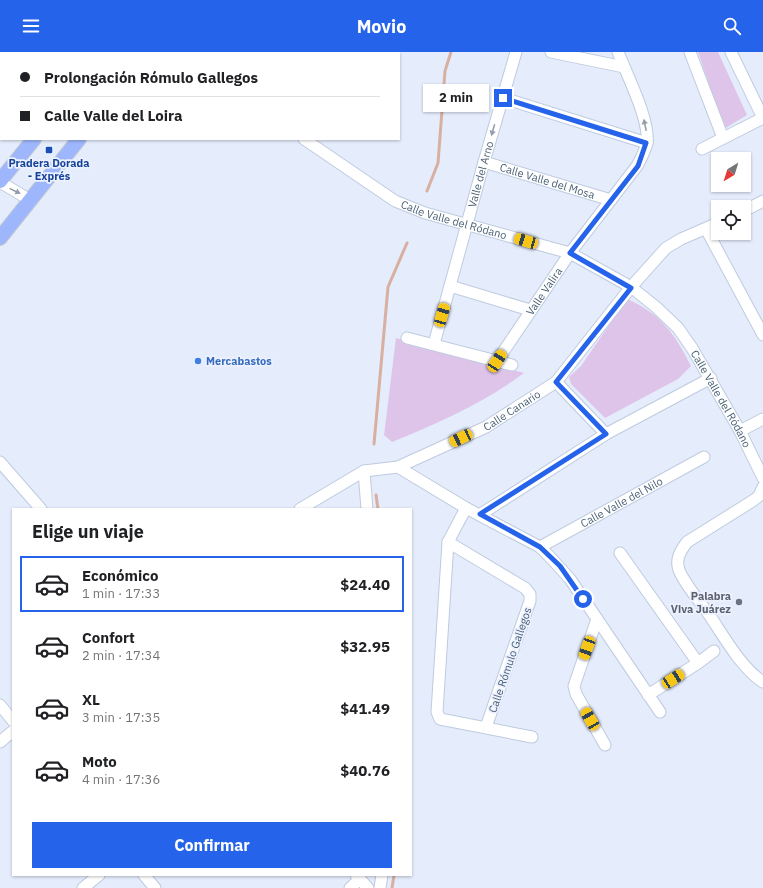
<!DOCTYPE html>
<html lang="es">
<meta charset="utf-8">
<style>
body{margin:0;font-family:"IBM Plex Sans",sans-serif;background:#f6f6f6;color:#202124;height:100vh;display:flex;flex-direction:column;font-size:15px;white-space:nowrap}
*{box-sizing:border-box;margin:0}
p{font-size:13px;color:#757577}
.icon{flex:none;width:22px;height:22px;fill:none;stroke:currentColor;stroke-width:2;stroke-linecap:round;stroke-linejoin:round}
.map{position:relative;flex:1;overflow:hidden}
.drawer{position:absolute;left:12px;top:456px;width:400px;height:368px;display:flex;flex-direction:column;background:#fff;border-radius:0px;box-shadow:0 1px 3px #0004}
.drawer>*{flex:none}
.guide{position:absolute;left:0px;top:0px;width:400px;height:88px;box-shadow:0 1px 3px #0004;display:grid;align-content:center;height:88px;padding:0 20px;background:#fff}
.needle{width:26px;rotate:218deg}
.tools{position:absolute;left:711px;top:100px;display:grid;gap:8px}
.tools a{display:grid;place-items:center;width:40px;height:40px;border-radius:0px;background:#fff;box-shadow:0 1px 3px #0004;font-size:20px}
.end{position:absolute;width:18px;height:18px;margin:-9px;border:5px solid #2563eb;background:#fff;box-shadow:0 0 0 2px #fff}
.from{border-radius:50%}
.bubble{position:absolute;height:28px;border-radius:0px;background:#fff;box-shadow:0 1px 3px #0004;font-size:13px;font-weight:700;line-height:28px;text-align:center}
.car{position:absolute;width:12px;height:24px;margin:-12px -6px;border-radius:5px;box-shadow:0 0 3px 1px #0007;background:linear-gradient(#f5c518 24%,#345 0 40%,#f5c518 0 76%,#345 0 86%,#f5c518 0)}
.guide b{display:flex;align-items:center;gap:14px;height:38px;font-size:15px}
.guide b+b{border-top:1px solid #e0e0e0}
.guide i{width:10px;height:10px;background:#202124}
ul{padding:0;list-style:none}
li{display:flex;align-items:center;gap:12px;height:56px;margin:0 8px 6px;padding:0 12px;border:2px solid transparent;border-radius:0px}
li div{flex:1}
li b{display:block;font-size:15px}
li em{font-style:normal;font-weight:700}
li.active{border-color:#2563eb}
li>.icon{width:36px;height:36px;stroke-width:1.5}
h2{padding:0 20px;font-size:18px;line-height:48px}
.action{display:flex;gap:8px;margin-top:auto;padding:8px 20px}
.action a{flex:1;height:46px;border-radius:0px;background:#2563eb;color:#fff;font-size:16px;font-weight:700;line-height:46px;text-align:center}
header{display:flex;justify-content:space-between;align-items:center;height:52px;padding:0 20px;background:#2563eb;color:#fff;font-size:18px;font-weight:700}
.map>svg:first-child{display:block}
.green{fill:#dfc4ea}
.lines{fill:none;stroke-linecap:round;stroke-linejoin:round}
.stream{stroke:#d8afa0;stroke-width:3}
.minor-casing{stroke:#becbdf;stroke-width:13}
.major-casing{stroke:#c5ccd3;stroke-width:16}
.minor{stroke:#fff;stroke-width:11}
.major{stroke:#9eb6fb;stroke-width:14}
.oneway{fill:#92a0ad}
.route{stroke:#2563eb;stroke-width:5}
.transit-dot{fill:#1a4fb4;stroke:#ecf1ff;stroke-width:1.5}
.shop-dot{fill:#3f7fe0;stroke:#ecf1ff;stroke-width:1.5}
.worship-dot{fill:#6b7280;stroke:#ecf1ff;stroke-width:1.5}
.labels{text-anchor:middle;stroke-width:3.5;stroke-linejoin:round;paint-order:stroke}
.transit-label{font-size:11px;font-weight:bold;fill:#164399;stroke:#ecf1ff}
.street-label{font-size:11px;fill:#4a6176;stroke:#ecf1ff}
.shop-label{font-size:11px;font-weight:bold;fill:#366cbe;stroke:#ecf1ff;text-anchor:start}
.worship-label{font-size:11px;font-weight:bold;fill:#5b616d;stroke:#ecf1ff;text-anchor:end}
</style>
<header><svg class="icon" aria-label="menu" viewBox="0 0 24 24"><path d="M4 6h16M4 12h16M4 18h16"/></svg>Movio<svg class="icon" aria-label="search" viewBox="0 0 24 24"><circle cx="10" cy="10" r="6"/><path d="M15 15l6 6"/></svg></header>
<div class="map">
<svg width="763" height="836" viewBox="0 0 763 836">
<rect width="100%" height="100%" fill="#e5ecfc"/>
<g class="green">
<path d="M 698,0 L 718,0 L 747,63 L 724,77 Z"/>
<path d="M 627,247 C 661,262 675,282 691,314 L 678,327 L 605,366 L 571,332 L 569,325 L 581,314 Z"/>
<path d="M 396,286 L 524,321 C 484,351 438,371 392,390 L 384,383 Z"/>
</g>
<g class="lines">
<g class="stream">
<path d="M 427,139 L 438,111 L 445,19 L 451,0"/>
<path d="M 374,392 L 388,235 L 407,191"/>
<path d="M 376,443 L 378,457"/>
<path d="M 392,836 L 394,823"/>
</g>
<defs>
<g id="minor">
<path d="M 181,0 L 182,1"/>
<path d="M 551,0 L 624,15"/>
<path d="M 690,0 L 723,86"/>
<path d="M 731,0 L 763,66"/>
<path d="M 503,46 L 647,91"/>
<path id="s1" d="M 304,87 L 395,149 L 425,161 L 570,201 L 631,235 L 656,255 L 678,276 L 692,296 L 740,379 L 763,426"/>
<path d="M 702,97 L 763,66"/>
<path id="s2" d="M 484,110 L 611,148"/>
<path d="M 0,130 L 30,148"/>
<path d="M 744,159 L 763,149"/>
<path d="M 706,177 L 763,283"/>
<path d="M 450,234 L 530,258"/>
<path d="M 407,286 L 512,313"/>
<path id="s3" d="M 434,292 L 484,110 L 516,0"/>
<path id="s4" d="M 497,309 L 570,201 L 637,114 C 641,107 645,98 647,91 C 650,68 627,23 618,0"/>
<path d="M 556,330 L 606,382"/>
<path d="M 740,379 L 763,367"/>
<path d="M 0,410 L 41,457"/>
<path d="M 398,415 L 466,456 L 540,495 L 550,505 L 570,527 L 660,660"/>
<path d="M 364,419 L 367,457"/>
<path d="M 763,435 L 759,444 L 754,448 L 687,490 C 681,498 675,507 679,518 C 685,533 699,548 708,561 C 723,583 741,616 763,630"/>
<path d="M 466,456 L 448,490 L 437,660 L 440,667 L 532,685"/>
<path id="s5" d="M 300,457 L 364,419 L 398,415 L 486,375 L 556,330 L 631,235 L 666,196 L 681,187 L 718,171"/>
<path d="M 481,462 L 606,382 L 711,326"/>
<path d="M 448,490 L 525,536 L 530,542 L 530,549 L 486,675"/>
<path id="s6" d="M 540,495 L 704,405"/>
<path d="M 620,501 L 698,611"/>
<path d="M 597,567 L 574,634 L 576,642 L 605,693"/>
<path d="M 648,643 L 698,611 L 714,599"/>
<path d="M 0,653 L 13,669"/>
<path d="M 0,690 L 13,679"/>
<path d="M 144,823 L 155,836"/>
<path d="M 356,823 L 368,836"/>
<path d="M 83,836 L 99,823"/>
<path d="M 350,836 L 360,827"/>
<path d="M 380,836 L 382,823"/>
</g>
<g id="major">
<path d="M 193,0 L 193,1"/>
<path d="M 102,1 L 103,0"/>
<path d="M 145,1 L 146,0"/>
<path d="M 0,129 L 34,87"/>
<path d="M 0,186 L 79,87"/>
</g>
</defs>
<use href="#minor" class="minor-casing"/>
<use href="#major" class="major-casing"/>
<use href="#minor" class="minor"/>
<use href="#major" class="major"/>
</g>
<defs><path id="oneway-solid" d="M-6-.8H1V-3.2L6.5 0L1 3.2V.8H-6Z"/></defs>
<g class="oneway">
<use href="#oneway-solid" transform="translate(645 73) rotate(-102)"/>
<use href="#oneway-solid" transform="translate(493 78) rotate(106)"/>
<use href="#oneway-solid" transform="translate(15 139) rotate(26)"/>
</g>
<g class="lines">
<path class="route" d="M 503,46 L 646,91 L 638,114 L 570,201 L 631,236 L 556,330 L 606,382 L 480,462 L 540,495 L 560,514 L 583,547"/>
</g>
<rect class="transit-dot" x="45" y="94" width="8" height="8" rx="2"/>
<circle class="shop-dot" cx="198" cy="309" r="4"/>
<circle class="worship-dot" cx="739" cy="550" r="4"/>
<g class="labels">
<g class="transit-label">
<text x="49" y="115">Pradera Dorada<tspan x="49" dy="13">- Exprés</tspan></text>
</g>
<g class="street-label">
<text dy="4" stroke="none"><textPath href="#s3" startOffset="176">Valle del Arno</textPath></text>
<text dy="4" stroke="none"><textPath href="#s2" startOffset="66">Calle Valle del Mosa</textPath></text>
<text dy="4" stroke="none"><textPath href="#s1" startOffset="172">Calle Valle del Ródano</textPath></text>
<text dy="4" stroke="none"><textPath href="#s4" startOffset="84">Valle Valira</textPath></text>
<text dy="4" stroke="none"><textPath href="#s1" startOffset="508">Calle Valle del Ródano</textPath></text>
<text dy="4" stroke="none"><textPath href="#s5" startOffset="236">Calle Canario</textPath></text>
<text dy="4" stroke="none"><textPath href="#s6" startOffset="93">Calle Valle del Nilo</textPath></text>
<text transform="translate(510 608) rotate(-71)" y="4">Calle Rómulo Gallegos</text>
</g>
<g class="shop-label">
<text x="206" y="313">Mercabastos</text>
</g>
<g class="worship-label">
<text x="731" y="548">Palabra<tspan x="731" dy="13">Viva Juárez</tspan></text>
</g>
</g>
</svg>
<div class="tools">
<a><svg class="needle" viewBox="-14 -14 28 28"><path d="M0-13l5 13h-10z" fill="#e53935"/><path d="M0 13l5-13h-10z" fill="#757577"/></svg></a>
<a><svg class="icon" aria-label="locate" viewBox="0 0 24 24"><circle cx="12" cy="12" r="6"/><path d="M12 2v4M12 18v4M2 12h4M18 12h4"/></svg></a>
</div>
<i class="end from" style="left:583px;top:547px"></i>
<i class="end" style="left:503px;top:46px"></i>
<div class="bubble" style="left:423px;top:32px;width:66px">2 min</div>
<i class="car" style="left:526px;top:189px;rotate:286deg"></i>
<i class="car" style="left:442px;top:263px;rotate:16deg"></i>
<i class="car" style="left:497px;top:309px;rotate:33deg"></i>
<i class="car" style="left:461px;top:386px;rotate:245deg"></i>
<i class="car" style="left:587px;top:596px;rotate:200deg"></i>
<i class="car" style="left:673px;top:627px;rotate:57deg"></i>
<i class="car" style="left:590px;top:667px;rotate:330deg"></i>
<div class="guide">
<b><i class="from"></i>Prolongación Rómulo Gallegos</b>
<b><i></i>Calle Valle del Loira</b>
</div>
<section class="drawer">
<h2>Elige un viaje</h2>
<ul>
<li class="active"><svg class="icon" aria-label="car" viewBox="0 0 24 24"><path d="M5 17H2v-5l4-1 3-4h7l3 4 3 1v5h-3M9 17h6M6 11h13"/><circle cx="7" cy="17" r="2"/><circle cx="17" cy="17" r="2"/></svg><div><b>Económico</b><p>1 min · 17:33</p></div><em>$24.40</em></li>
<li><svg class="icon" aria-label="car" viewBox="0 0 24 24"><path d="M5 17H2v-5l4-1 3-4h7l3 4 3 1v5h-3M9 17h6M6 11h13"/><circle cx="7" cy="17" r="2"/><circle cx="17" cy="17" r="2"/></svg><div><b>Confort</b><p>2 min · 17:34</p></div><em>$32.95</em></li>
<li><svg class="icon" aria-label="car" viewBox="0 0 24 24"><path d="M5 17H2v-5l4-1 3-4h7l3 4 3 1v5h-3M9 17h6M6 11h13"/><circle cx="7" cy="17" r="2"/><circle cx="17" cy="17" r="2"/></svg><div><b>XL</b><p>3 min · 17:35</p></div><em>$41.49</em></li>
<li><svg class="icon" aria-label="car" viewBox="0 0 24 24"><path d="M5 17H2v-5l4-1 3-4h7l3 4 3 1v5h-3M9 17h6M6 11h13"/><circle cx="7" cy="17" r="2"/><circle cx="17" cy="17" r="2"/></svg><div><b>Moto</b><p>4 min · 17:36</p></div><em>$40.76</em></li>
</ul>
<div class="action"><a>Confirmar</a></div>
</section>
</div>
